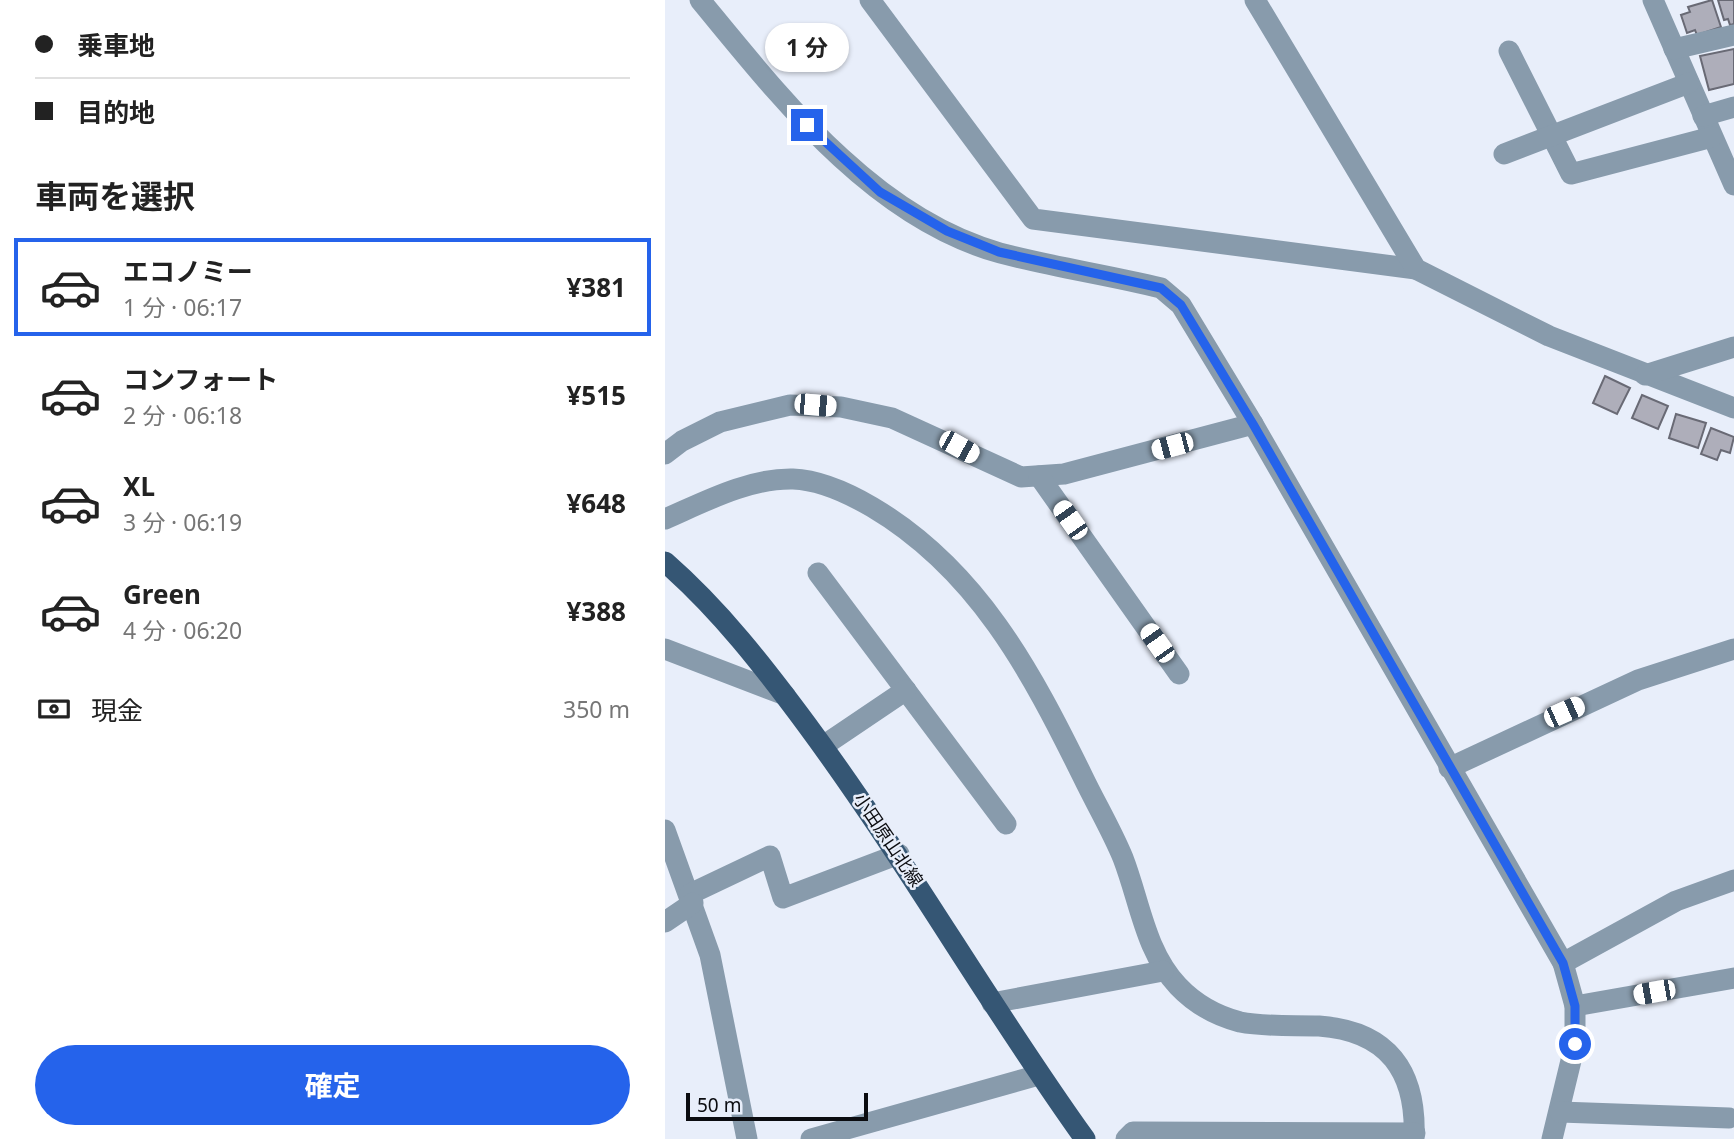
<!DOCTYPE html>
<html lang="ja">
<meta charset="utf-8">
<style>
body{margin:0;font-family:"Noto Sans","Noto Sans JP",sans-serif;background:#f2f2f2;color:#222;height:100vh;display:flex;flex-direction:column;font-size:26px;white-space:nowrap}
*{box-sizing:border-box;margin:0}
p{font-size:23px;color:#767676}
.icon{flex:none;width:38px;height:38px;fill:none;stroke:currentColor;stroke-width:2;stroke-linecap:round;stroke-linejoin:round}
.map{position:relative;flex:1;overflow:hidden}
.drawer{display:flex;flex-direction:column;background:#fff;width:665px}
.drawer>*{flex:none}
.top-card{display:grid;align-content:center;height:154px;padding:0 35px;background:#fff}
.scale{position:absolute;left:21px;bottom:18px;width:182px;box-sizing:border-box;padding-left:7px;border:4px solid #0b0c10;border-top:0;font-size:19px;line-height:24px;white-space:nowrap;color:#0b0c10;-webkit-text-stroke:5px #e8eefa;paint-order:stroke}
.end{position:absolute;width:32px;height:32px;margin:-16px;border:9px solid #2563eb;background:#fff;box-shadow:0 0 0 4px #fff}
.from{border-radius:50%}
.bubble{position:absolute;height:49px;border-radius:24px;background:#fff;box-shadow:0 2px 5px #0004;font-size:23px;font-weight:700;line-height:49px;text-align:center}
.car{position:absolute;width:21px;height:42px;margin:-21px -10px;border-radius:9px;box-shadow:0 0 5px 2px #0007;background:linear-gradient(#fff 24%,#345 0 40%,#fff 0 76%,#345 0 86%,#fff 0)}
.top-card b{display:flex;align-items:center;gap:24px;height:66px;font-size:26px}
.top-card b+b{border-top:2px solid #e0e0e0}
.top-card i{width:18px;height:18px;background:#222}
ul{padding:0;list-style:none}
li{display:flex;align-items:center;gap:21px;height:98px;margin:0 14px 10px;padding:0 21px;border:4px solid transparent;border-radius:0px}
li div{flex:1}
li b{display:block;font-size:26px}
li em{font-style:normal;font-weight:700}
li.current{border-color:#2563eb}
li>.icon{width:63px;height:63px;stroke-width:1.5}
h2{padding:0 35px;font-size:32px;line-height:84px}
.pay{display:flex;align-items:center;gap:18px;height:77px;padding:0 35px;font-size:26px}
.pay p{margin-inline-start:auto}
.action{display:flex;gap:14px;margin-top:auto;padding:14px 35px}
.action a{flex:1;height:80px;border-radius:42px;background:#2563eb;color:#fff;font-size:28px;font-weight:700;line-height:80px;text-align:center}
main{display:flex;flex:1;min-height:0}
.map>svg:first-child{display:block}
.building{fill:#aeaeba;stroke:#696a75;stroke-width:2}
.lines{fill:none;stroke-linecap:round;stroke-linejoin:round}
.minor{stroke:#889bac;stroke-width:21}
.major{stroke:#355674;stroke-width:21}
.route{stroke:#2563eb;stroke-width:9}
.labels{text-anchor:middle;stroke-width:5;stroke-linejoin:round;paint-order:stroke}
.street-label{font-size:18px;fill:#0b0c10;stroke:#e8eefa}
</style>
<main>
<section class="drawer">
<div class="top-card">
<b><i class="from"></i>乗車地</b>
<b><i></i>目的地</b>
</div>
<h2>車両を選択</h2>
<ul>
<li class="current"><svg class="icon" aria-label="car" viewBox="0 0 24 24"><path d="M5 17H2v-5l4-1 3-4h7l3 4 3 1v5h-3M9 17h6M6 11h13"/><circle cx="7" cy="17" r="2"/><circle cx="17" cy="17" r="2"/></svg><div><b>エコノミー</b><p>1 分 · 06:17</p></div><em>¥381</em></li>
<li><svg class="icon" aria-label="car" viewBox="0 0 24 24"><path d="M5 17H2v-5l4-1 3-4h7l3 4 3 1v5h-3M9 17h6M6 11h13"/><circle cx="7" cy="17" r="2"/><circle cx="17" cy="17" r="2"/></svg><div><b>コンフォート</b><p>2 分 · 06:18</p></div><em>¥515</em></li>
<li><svg class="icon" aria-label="car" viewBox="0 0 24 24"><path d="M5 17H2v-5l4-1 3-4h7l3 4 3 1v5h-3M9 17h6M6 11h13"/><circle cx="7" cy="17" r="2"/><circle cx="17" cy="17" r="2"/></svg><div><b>XL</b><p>3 分 · 06:19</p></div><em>¥648</em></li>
<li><svg class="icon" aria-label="car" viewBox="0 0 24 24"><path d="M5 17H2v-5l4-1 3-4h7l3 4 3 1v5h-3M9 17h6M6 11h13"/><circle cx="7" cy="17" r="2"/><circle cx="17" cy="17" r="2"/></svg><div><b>Green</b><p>4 分 · 06:20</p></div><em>¥388</em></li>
</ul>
<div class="pay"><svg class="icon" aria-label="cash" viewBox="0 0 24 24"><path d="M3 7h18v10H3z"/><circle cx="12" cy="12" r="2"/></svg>現金<p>350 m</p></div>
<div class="action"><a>確定</a></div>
</section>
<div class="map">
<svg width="1069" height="1139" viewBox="0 0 1069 1139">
<rect width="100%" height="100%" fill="#e8eefa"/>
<g class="building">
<path d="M 1047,0 L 1056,27 L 1032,35 L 1030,30 L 1022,33 L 1016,15 L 1025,12 L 1023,7 Z"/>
<path d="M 1053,0 L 1069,0 L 1069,24 L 1065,25 L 1063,19 L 1059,20 Z"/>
<path d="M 1069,49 L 1069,84 L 1044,90 L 1035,56 Z"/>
<path d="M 940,376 L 965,388 L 952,414 L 928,403 Z"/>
<path d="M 977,395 L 1003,406 L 993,429 L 967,418 Z"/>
<path d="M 1011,414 L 1041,423 L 1033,448 L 1004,438 Z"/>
<path d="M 1046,428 L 1069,437 L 1065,453 L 1056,450 L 1052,460 L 1036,454 Z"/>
</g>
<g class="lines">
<g class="minor">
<path d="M 35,0 C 115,97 208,218 335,253 C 388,267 443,275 496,288 L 516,305 L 588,424 L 898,963 L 910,1006 L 910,1044 L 887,1139"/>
<path d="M 205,0 L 368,219 L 751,269"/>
<path d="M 590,0 L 751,269 L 884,336 L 1069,408"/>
<path d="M 988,0 L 1069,185"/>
<path d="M 1009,49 L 1069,35"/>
<path d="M 844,51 L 906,174 L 1047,137"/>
<path d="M 1038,116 L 1069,107"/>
<path d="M 839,154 L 1024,83"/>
<path d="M 980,375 L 1069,347"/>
<path d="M 0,454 L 17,441 L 55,422 L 125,405 L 176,407 L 227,418 L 356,477 L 399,474 L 588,424"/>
<path d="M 374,476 L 514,674"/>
<path d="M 0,519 C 39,502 84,478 128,479 C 156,480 183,493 207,507 C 312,569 366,671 418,777 C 431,804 447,831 458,858 C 475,902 480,951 513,986 C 530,1004 552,1016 575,1022 C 600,1027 629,1025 654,1026 C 723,1031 752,1071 749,1139"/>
<path d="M 153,573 L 341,824"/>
<path d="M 0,649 L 120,695"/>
<path d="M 158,746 L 241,690"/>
<path d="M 784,768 L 973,680 L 1069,649"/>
<path d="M 0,830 L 45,955 L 82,1139"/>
<path d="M 25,894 L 105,856 L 118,898 L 234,854"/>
<path d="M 0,922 L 28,903"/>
<path d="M 898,963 L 1011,901 L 1069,880"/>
<path d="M 327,1003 L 498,971"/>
<path d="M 910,1006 L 1069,978"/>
<path d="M 895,1112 L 1064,1118"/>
<path d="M 146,1139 L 374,1075"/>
<path d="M 461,1139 L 468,1132 L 750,1133"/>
</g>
<path class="major" d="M 0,562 C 55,610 99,667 142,725 C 241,859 323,1004 420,1139"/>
</g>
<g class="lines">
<path class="route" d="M 142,125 L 215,192 L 282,231 L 334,252 L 496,288 L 516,305 L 588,424 L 898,963 L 910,1006 L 910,1044"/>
</g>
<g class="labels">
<g class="street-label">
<text transform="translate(223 840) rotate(56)" y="6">小田原山北線</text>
</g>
</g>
</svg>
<div class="scale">50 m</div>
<i class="end from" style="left:910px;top:1044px"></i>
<i class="end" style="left:142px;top:125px"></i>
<div class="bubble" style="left:100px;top:23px;width:84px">1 分</div>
<i class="car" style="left:150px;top:405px;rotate:95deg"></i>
<i class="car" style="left:507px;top:446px;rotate:255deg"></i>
<i class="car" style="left:294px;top:447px;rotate:119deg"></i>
<i class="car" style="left:405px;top:520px;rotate:325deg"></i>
<i class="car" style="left:492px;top:643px;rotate:325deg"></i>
<i class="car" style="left:899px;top:712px;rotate:66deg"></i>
<i class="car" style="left:989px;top:992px;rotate:260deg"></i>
</div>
</main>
